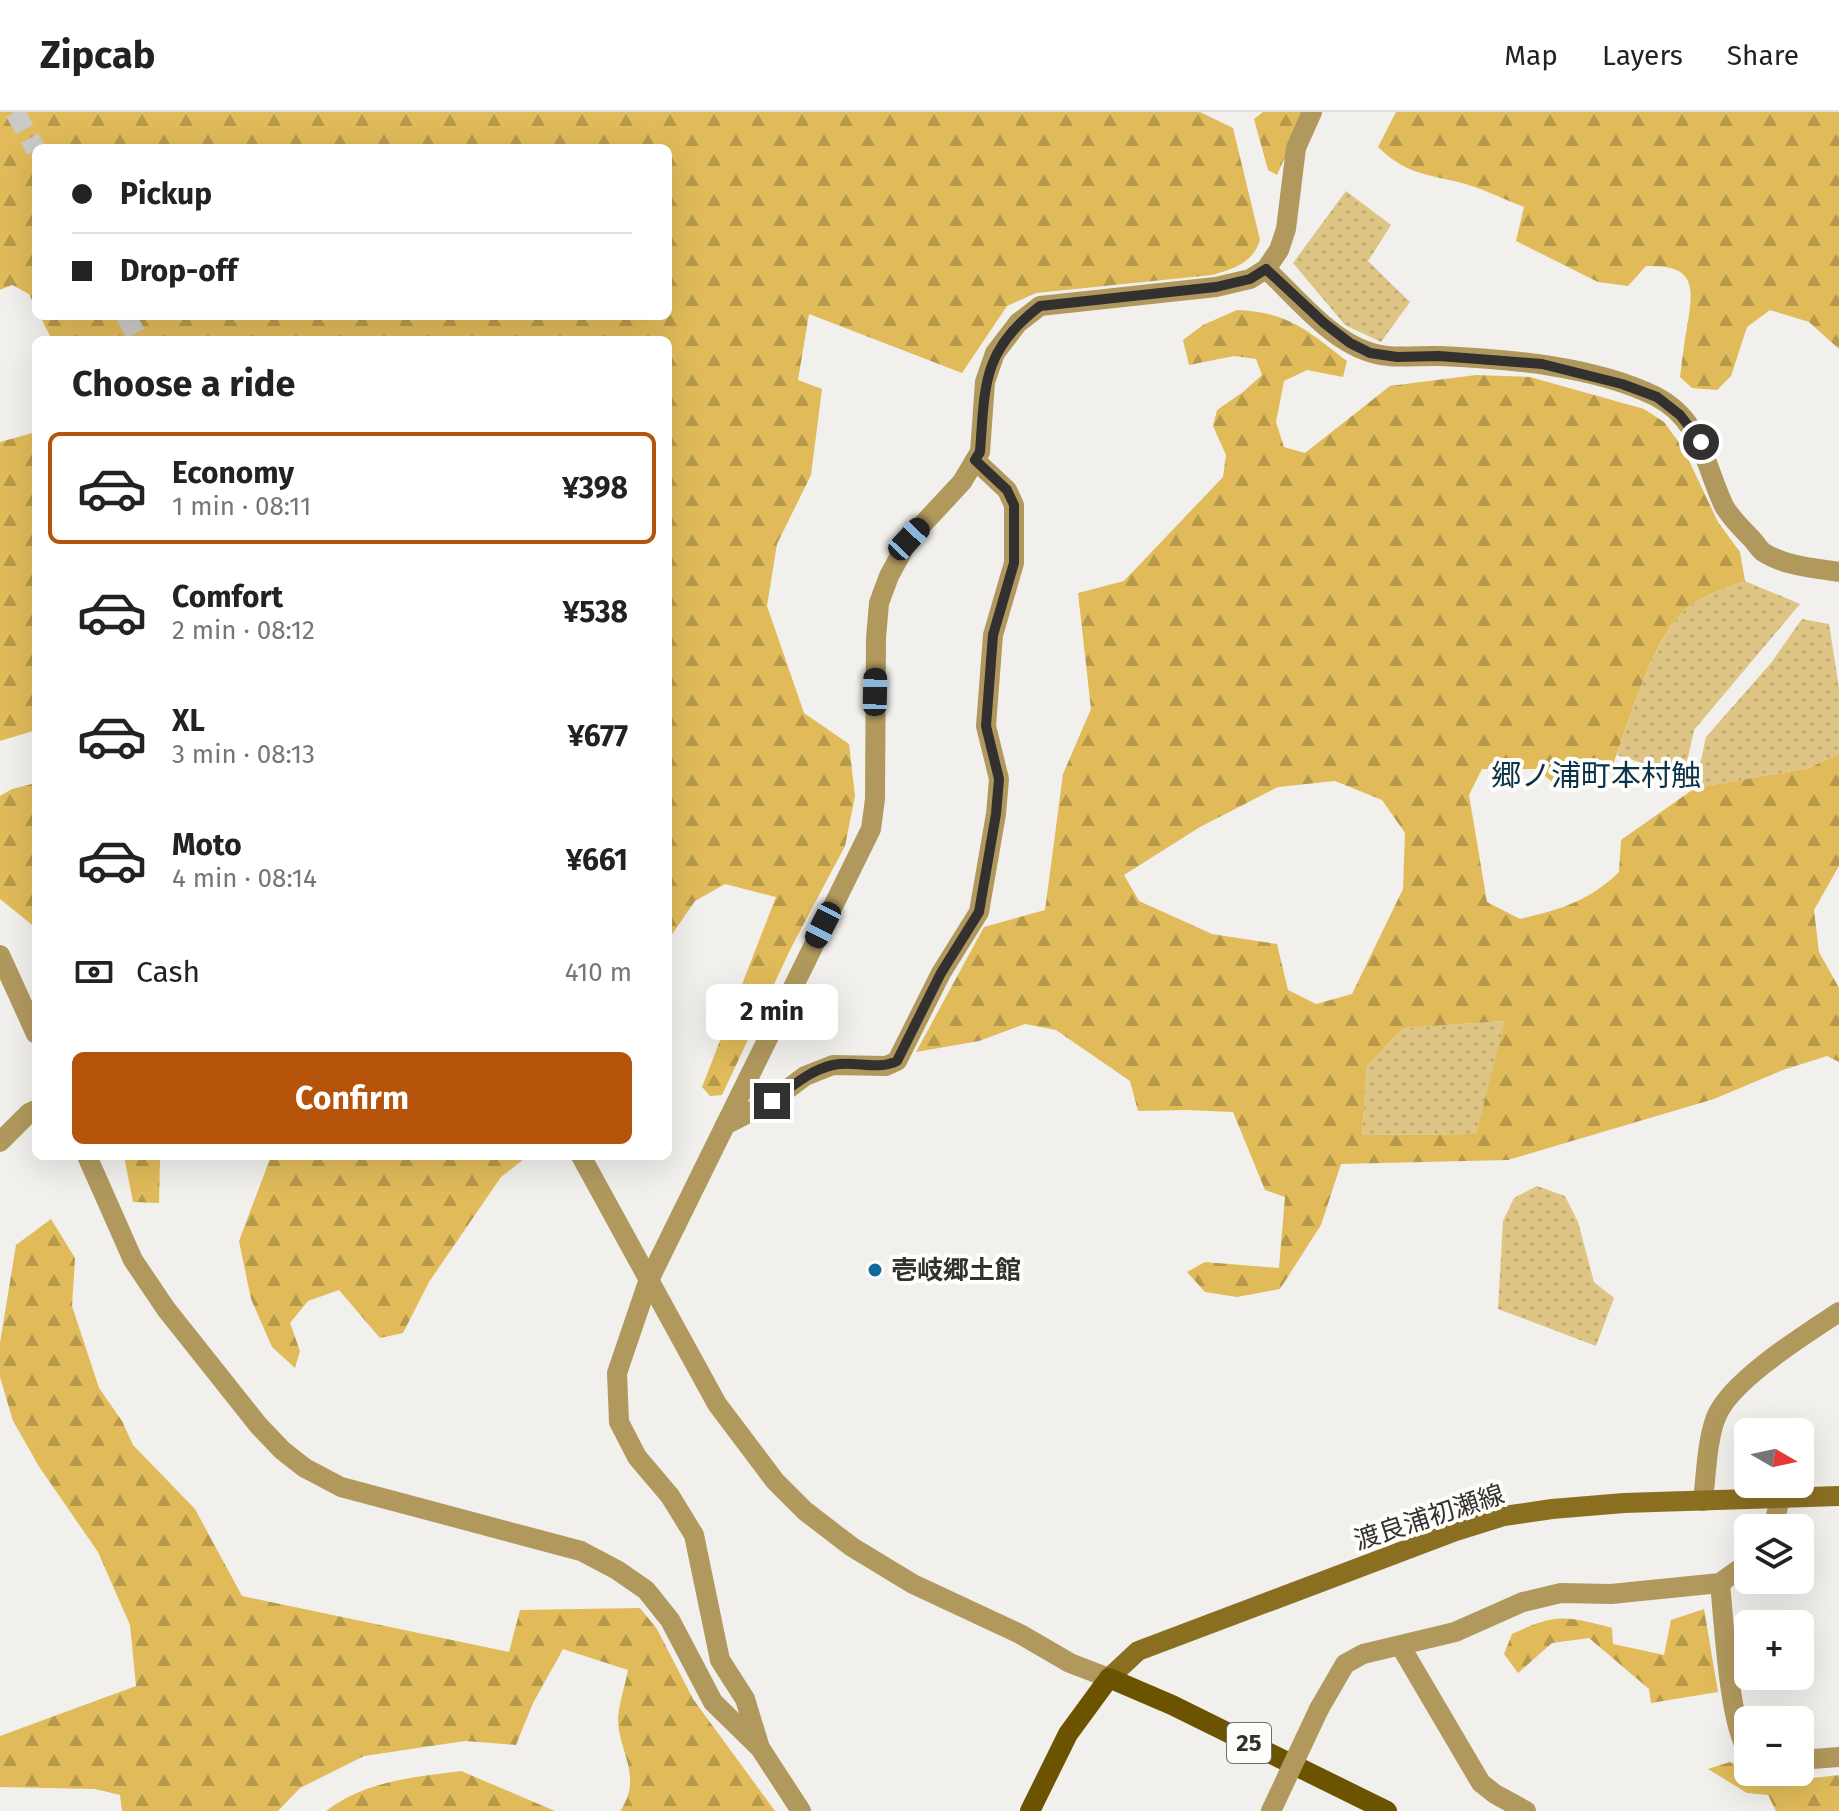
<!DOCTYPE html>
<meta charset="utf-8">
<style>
body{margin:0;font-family:"Fira Sans","Noto Sans JP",sans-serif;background:#f2f2f2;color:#222;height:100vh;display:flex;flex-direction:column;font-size:30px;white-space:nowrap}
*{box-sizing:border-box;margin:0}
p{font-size:26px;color:#767676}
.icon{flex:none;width:44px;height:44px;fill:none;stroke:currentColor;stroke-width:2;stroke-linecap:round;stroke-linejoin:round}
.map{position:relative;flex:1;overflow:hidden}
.side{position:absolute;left:32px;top:224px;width:640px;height:824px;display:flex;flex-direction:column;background:#fff;border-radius:12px;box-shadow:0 8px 32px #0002}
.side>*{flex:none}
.hud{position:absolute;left:32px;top:32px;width:640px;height:176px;border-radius:12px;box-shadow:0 8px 32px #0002;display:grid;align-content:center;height:176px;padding:0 40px;background:#fff}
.needle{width:52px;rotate:99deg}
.fabs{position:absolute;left:1734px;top:1306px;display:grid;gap:16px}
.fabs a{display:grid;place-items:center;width:80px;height:80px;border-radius:12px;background:#fff;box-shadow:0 8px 32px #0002;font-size:40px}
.end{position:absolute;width:36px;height:36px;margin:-18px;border:10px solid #323130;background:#fff;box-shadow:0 0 0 4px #fff}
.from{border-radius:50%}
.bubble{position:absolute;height:56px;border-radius:12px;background:#fff;box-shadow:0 8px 32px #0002;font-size:26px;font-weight:700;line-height:56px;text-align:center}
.car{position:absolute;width:24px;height:48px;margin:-24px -12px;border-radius:10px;box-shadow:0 0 6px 2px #0007;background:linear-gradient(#222 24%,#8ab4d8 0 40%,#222 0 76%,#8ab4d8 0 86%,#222 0)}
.hud b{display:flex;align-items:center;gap:28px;height:76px;font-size:30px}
.hud b+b{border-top:2px solid #e0e0e0}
.hud i{width:20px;height:20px;background:#222}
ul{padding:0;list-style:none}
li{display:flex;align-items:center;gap:24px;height:112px;margin:0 16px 12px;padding:0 24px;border:4px solid transparent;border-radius:12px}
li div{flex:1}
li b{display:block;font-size:30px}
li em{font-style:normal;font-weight:700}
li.current{border-color:#b45309}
li>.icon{width:72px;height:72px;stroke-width:1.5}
h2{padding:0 40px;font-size:36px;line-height:96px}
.pay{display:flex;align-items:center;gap:20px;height:88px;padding:0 40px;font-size:30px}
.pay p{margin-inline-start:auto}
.action{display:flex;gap:16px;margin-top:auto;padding:16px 40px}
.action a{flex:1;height:92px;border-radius:12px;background:#b45309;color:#fff;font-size:32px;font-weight:700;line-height:92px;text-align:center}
header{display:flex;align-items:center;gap:48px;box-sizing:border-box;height:112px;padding:0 40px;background:#fff;border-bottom:2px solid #e0e0e0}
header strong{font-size:38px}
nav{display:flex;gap:44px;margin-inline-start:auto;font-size:28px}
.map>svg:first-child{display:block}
.grass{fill:url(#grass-dots)}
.forest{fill:url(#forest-firs);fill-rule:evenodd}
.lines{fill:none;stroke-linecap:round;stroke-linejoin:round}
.tertiary-tunnel{stroke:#cccac6;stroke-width:20;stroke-dasharray:20 10;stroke-linecap:butt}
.minor{stroke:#b1995e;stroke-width:20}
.tertiary{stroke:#b1995e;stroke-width:20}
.secondary{stroke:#8b6f21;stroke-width:20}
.primary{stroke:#6c5300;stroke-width:20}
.minor-bridge{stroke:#b1995e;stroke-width:20}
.route{stroke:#323130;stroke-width:10}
.poi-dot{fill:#0e6c9b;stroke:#fffefa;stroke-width:3}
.labels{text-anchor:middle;stroke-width:8;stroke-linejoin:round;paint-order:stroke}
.shield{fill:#fffefa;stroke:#706e6d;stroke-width:2}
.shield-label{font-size:24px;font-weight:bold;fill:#323130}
.poi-label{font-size:26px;font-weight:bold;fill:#323130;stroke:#fffefa;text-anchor:start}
.street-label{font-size:26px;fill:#323130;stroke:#fffefa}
.quarter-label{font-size:30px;fill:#0b344b;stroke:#fffefa}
</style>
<header>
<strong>Zipcab</strong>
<nav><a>Map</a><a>Layers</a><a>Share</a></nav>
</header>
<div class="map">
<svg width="1839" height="1699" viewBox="0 0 1839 1699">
<defs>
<pattern id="grass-dots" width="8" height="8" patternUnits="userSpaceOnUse" patternTransform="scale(2)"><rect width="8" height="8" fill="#dec485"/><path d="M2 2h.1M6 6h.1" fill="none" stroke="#bfa973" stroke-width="1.8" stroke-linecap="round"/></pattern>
<pattern id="forest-firs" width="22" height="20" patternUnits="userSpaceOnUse" patternTransform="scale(2)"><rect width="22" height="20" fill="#e1bb5a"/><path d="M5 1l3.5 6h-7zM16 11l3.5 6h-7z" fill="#b7994b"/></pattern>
</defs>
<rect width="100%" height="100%" fill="#f2f0ec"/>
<g class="grass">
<path d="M 1346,79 L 1391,113 L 1368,149 L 1410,190 L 1381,230 L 1345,213 L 1293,151 Z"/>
<path d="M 1745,469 L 1800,492 L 1694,618 L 1684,664 L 1617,643 C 1631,602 1657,514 1694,491 C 1710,481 1728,475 1745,469 Z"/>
<path d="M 1802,507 L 1829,512 L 1839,576 L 1839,642 L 1809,656 L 1695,676 L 1706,625 L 1771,551 Z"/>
<path d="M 1506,909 L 1476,1022 L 1362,1023 L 1367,954 L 1403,916 Z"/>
<path d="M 1537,1074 L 1565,1084 L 1578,1110 L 1594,1170 L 1614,1186 L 1596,1234 L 1498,1197 L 1503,1109 L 1514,1086 Z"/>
</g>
<g class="forest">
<path d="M 0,0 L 1200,0 L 1233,16 L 1260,128 C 1253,151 1233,157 1212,163 L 1036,181 L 1007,194 L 962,261 L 809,202 L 798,268 L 822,277 L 811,363 L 777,432 L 767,494 L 804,601 L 849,632 L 855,684 L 845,734 L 791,836 L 722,983 L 710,984 L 702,975 L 776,785 L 725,772 L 695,789 L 668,828 L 668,228 L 52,228 L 40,204 L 668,204 L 668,36 L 36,36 L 36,196 L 29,182 L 12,173 L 0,178 Z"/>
<path d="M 1263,0 L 1305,0 L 1277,63 L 1268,58 L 1254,7 Z"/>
<path d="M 1396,0 L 1839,0 L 1839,237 L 1809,210 L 1770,198 L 1747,215 L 1731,264 L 1717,278 L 1692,276 L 1680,265 C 1682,249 1684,232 1687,215 C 1694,175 1696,152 1646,154 L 1628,174 L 1598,170 L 1516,129 L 1524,95 C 1503,87 1480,75 1458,70 C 1424,62 1405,61 1378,35 Z"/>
<path d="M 1237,198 C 1289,200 1308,219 1347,249 L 1343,265 L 1307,258 L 1284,269 L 1276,310 L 1284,335 L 1305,341 L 1390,274 L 1476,263 L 1530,265 L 1644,297 L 1664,310 L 1683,336 L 1718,410 L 1740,440 L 1745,469 C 1728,475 1710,481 1694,491 C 1653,516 1628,616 1610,661 L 1571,676 L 1552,670 L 1537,657 L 1482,657 L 1469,683 L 1487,790 L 1520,807 C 1561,797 1588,790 1619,760 L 1621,728 L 1695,676 L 1809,656 L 1839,642 L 1839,754 L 1814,798 L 1819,840 L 1839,876 L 1839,950 L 1827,944 L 1783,958 L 1714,987 L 1508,1048 L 1341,1052 L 1321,1113 L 1280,1177 L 1237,1185 L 1205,1180 L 1187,1160 L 1205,1150 L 1279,1156 L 1285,1085 L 1265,1078 L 1233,1000 L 1185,998 L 1138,999 L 1130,969 L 1056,918 L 1025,912 L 979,929 L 916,940 L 984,815 L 1045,798 L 1063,662 L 1091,597 L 1078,481 L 1124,469 L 1223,365 L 1226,343 L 1213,314 L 1217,298 L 1243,280 L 1262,263 L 1256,247 L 1234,244 L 1189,253 L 1183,228 L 1203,213 ZM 1335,669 L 1382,688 L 1405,721 L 1403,777 L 1352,882 L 1316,892 L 1288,878 L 1277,832 L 1212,822 L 1139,789 L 1124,763 L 1200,715 L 1278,675 ZM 1505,909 L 1476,1022 L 1362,1023 L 1367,954 L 1403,916 Z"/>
<path d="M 36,320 L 36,618 L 0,629 L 0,330 Z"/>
<path d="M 36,671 L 36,816 L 0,787 L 0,684 L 12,677 Z"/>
<path d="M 124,1044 L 163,1044 L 160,1049 L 159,1091 L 133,1090 Z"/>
<path d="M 271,1044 L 528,1044 L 501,1065 L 429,1170 L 403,1221 L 380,1226 L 339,1178 L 308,1189 L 290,1211 L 300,1239 L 295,1256 L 272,1235 L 251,1187 L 239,1129 Z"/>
<path d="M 51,1107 L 75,1146 L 72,1194 L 99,1276 L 122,1309 L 133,1333 L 195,1397 L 242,1484 L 509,1540 L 520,1498 L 640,1496 L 657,1517 L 693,1587 L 775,1699 L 620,1699 C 644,1665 618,1639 618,1607 C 619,1591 625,1574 628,1558 L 563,1537 L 533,1591 L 516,1633 L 465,1629 L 364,1644 L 300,1676 L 278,1699 L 122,1699 L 120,1683 L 95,1677 L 0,1675 L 0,1624 L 136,1574 L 130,1513 L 98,1440 L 40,1356 L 13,1309 L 0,1265 L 0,1231 L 16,1133 Z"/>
<path d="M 1704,1497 L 1718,1580 L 1651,1591 L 1649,1577 L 1589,1526 L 1552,1531 L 1518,1561 L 1504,1542 L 1512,1522 C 1557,1501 1566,1504 1612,1516 L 1613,1532 L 1664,1543 L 1671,1508 Z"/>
<path d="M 1730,1650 L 1748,1657 L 1748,1660 L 1778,1670 L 1839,1663 L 1839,1699 L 1776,1699 L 1768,1683 L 1747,1681 L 1708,1657 Z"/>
<path d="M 461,1659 L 555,1699 L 326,1699 C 365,1669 413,1665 461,1659 Z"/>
</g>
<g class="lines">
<g class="tertiary-tunnel">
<path d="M 15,0 L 36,38"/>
<path d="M 126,204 L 139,228"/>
</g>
<g class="minor">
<path d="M 1266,157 C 1296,185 1329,227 1369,240 C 1392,248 1417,243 1441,244 C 1509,247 1593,254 1655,284 C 1702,308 1704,352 1724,394 C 1730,405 1742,417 1751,426 C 1755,430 1759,437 1763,440 C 1784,454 1815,456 1839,460"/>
<path d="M 0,843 L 36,922"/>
<path d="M 725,1013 L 772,989 L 805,964 L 833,953 L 886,954 L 897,949 L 941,861 L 979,800 L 996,702 L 999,667 L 986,614 L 993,523 L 1014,451 L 1014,393 L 1007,378 L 975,348"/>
<path d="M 0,1030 L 29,1001 L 36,998"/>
<path d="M 87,1044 L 133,1148 L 166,1197 L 259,1314 L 282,1338 L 305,1356 L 341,1375 L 581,1439 L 617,1458 L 646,1478 L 670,1508 L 713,1590 L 760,1636"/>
<path d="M 1703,1389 C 1706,1364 1707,1325 1717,1303 C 1733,1267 1806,1222 1839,1200"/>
<path d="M 1773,1416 L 1780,1387"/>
<path d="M 1720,1471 C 1724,1511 1729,1611 1748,1640"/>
<path d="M 1401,1535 L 1481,1671 L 1495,1682 L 1526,1699"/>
<path d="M 1319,1597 L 1345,1552 L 1363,1542 L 1455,1520 L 1523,1490 L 1561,1481 L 1611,1482 L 1720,1471 L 1748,1451"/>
<path d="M 1800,1648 L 1839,1645"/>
<path d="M 801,1699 L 760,1636 L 745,1587 L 720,1548 L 694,1423 L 670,1384 L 637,1345 L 619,1310 L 617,1261 L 648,1170 L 871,717 L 875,687 L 876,526 L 879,491 L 889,464 L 909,427 L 962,370 L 980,340 L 985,270 L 995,241 L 1018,211 L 1040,194 L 1216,175 L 1250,167 L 1266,157 L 1279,138 L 1286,117 L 1296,36 L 1312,0"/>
</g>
<path class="tertiary" d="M 581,1044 L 717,1292 L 775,1369 L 805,1399 L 852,1435 L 913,1472 L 1020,1522 L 1070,1551 L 1109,1566"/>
<path class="secondary" d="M 1109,1566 L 1138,1539 L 1456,1419 L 1504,1404 L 1552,1397 L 1624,1391 L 1839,1384"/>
<path class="primary" d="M 1030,1699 L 1068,1622 L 1109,1566 L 1172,1593 L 1387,1699"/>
<path class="minor-bridge" d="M 1271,1699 L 1319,1597"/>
</g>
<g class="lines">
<path class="route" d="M 772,989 C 791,975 810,958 833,953 C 855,948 876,959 897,949 L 941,861 L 979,800 L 996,702 L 999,667 L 986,614 L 993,523 L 1014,451 L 1014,393 L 1007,378 L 975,348 L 980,340 C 985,273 982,238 1040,194 L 1216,175 L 1250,167 L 1266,157 L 1324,211 L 1350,231 L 1370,241 L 1397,245 L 1439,244 L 1542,252 L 1622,272 L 1657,285 L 1680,303 L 1701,330"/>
</g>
<circle class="poi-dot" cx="875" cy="1158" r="8"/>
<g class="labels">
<rect class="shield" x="1227" y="1611" width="44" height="40" rx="6"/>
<g class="shield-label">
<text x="1249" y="1639">25</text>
</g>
<g class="poi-label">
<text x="891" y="1167">壱岐郷土館</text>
</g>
<g class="street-label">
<text transform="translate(1429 1405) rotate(-18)" y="9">渡良浦初瀬線</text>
</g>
<g class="quarter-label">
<text x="1596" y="674">郷ノ浦町本村触</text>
</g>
</g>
</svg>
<div class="fabs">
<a><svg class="needle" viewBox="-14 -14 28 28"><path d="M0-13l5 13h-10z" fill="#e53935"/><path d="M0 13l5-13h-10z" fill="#767676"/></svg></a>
<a><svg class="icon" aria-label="layers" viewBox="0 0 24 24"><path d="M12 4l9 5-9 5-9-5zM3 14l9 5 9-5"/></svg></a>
<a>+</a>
<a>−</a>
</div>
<i class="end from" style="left:1701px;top:330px"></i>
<i class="end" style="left:772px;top:989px"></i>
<div class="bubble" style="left:706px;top:872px;width:132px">2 min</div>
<i class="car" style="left:909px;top:427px;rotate:43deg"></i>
<i class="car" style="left:875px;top:580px;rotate:1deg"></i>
<i class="car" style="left:823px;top:813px;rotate:207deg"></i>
<div class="hud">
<b><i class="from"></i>Pickup</b>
<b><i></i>Drop-off</b>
</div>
<section class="side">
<h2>Choose a ride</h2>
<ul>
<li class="current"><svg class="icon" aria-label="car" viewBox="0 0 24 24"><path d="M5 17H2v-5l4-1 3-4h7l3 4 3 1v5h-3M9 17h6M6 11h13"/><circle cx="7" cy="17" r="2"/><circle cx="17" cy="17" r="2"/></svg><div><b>Economy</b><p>1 min · 08:11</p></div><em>¥398</em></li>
<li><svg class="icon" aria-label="car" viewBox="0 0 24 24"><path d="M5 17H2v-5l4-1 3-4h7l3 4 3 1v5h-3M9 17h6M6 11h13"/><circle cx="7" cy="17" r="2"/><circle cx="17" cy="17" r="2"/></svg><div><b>Comfort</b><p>2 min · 08:12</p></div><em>¥538</em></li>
<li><svg class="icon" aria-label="car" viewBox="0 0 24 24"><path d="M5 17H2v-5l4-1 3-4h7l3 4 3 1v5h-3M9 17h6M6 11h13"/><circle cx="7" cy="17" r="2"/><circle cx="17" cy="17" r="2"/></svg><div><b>XL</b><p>3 min · 08:13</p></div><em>¥677</em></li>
<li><svg class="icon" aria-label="car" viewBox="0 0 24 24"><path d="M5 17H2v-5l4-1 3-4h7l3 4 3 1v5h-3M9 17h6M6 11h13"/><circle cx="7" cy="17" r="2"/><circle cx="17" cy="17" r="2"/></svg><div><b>Moto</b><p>4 min · 08:14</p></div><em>¥661</em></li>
</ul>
<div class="pay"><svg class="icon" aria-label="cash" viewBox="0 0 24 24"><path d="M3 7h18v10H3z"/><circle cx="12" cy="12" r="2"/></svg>Cash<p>410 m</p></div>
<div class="action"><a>Confirm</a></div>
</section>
</div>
